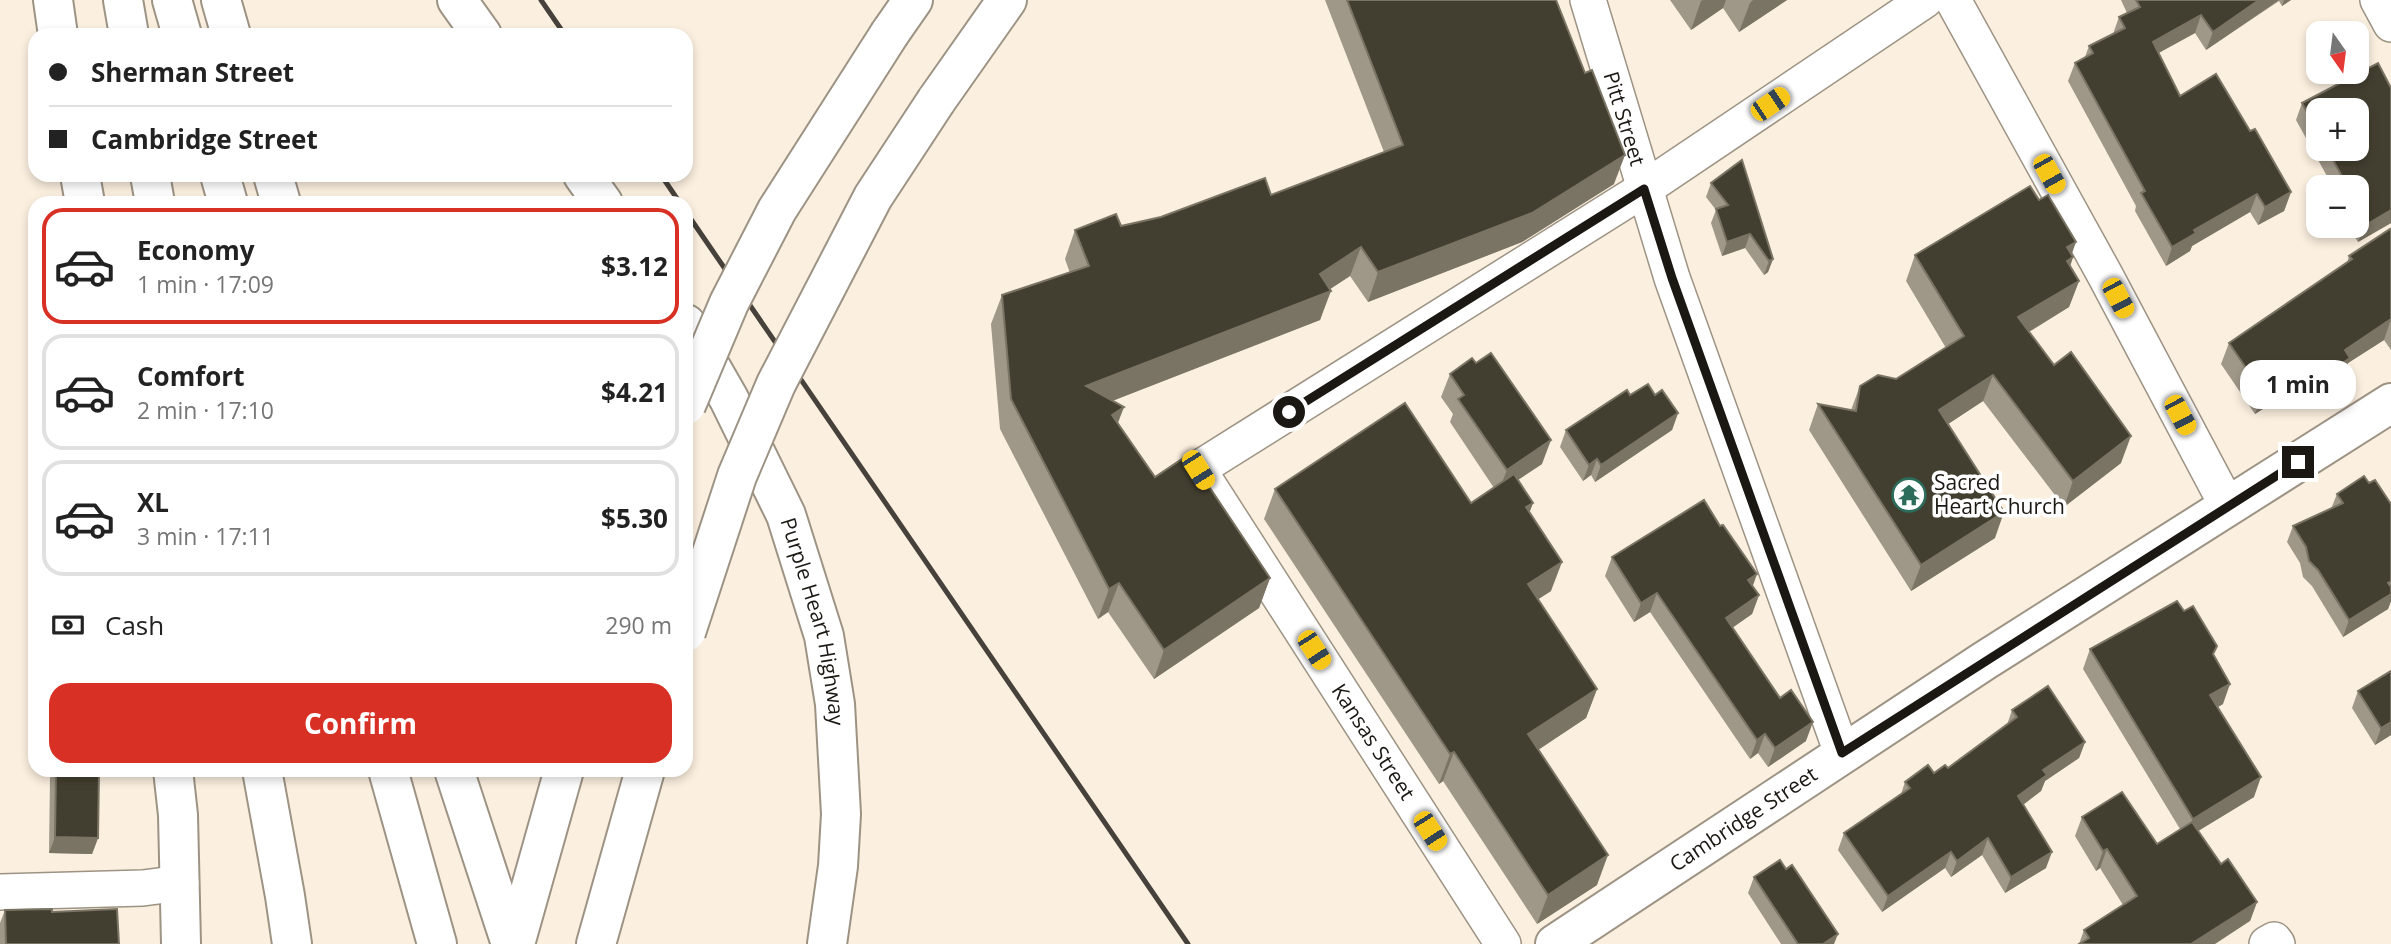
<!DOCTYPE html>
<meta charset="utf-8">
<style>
body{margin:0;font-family:"Open Sans",sans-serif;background:#f2f2f2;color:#222;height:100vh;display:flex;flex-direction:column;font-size:26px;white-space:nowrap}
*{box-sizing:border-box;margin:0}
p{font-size:23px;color:#767676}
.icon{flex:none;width:38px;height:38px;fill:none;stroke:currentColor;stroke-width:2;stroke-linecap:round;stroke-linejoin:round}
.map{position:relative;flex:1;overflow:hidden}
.sheet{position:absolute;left:28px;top:196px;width:665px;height:581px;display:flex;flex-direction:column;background:#fff;border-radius:21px;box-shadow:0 4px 10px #0003}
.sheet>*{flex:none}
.guide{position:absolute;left:28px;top:28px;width:665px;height:154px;border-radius:21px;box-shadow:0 4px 10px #0003;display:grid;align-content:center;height:154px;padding:0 21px;background:#fff}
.needle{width:46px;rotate:166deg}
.fabs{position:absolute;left:2306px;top:21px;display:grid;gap:14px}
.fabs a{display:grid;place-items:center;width:63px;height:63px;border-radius:14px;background:#fff;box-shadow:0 4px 10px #0003;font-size:35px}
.end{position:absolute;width:32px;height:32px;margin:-16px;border:9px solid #1b1712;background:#fff;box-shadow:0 0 0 4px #fff}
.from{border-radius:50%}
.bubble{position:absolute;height:49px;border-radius:21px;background:#fff;box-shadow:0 4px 10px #0003;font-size:23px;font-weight:700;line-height:49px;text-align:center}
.car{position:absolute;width:21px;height:42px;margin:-21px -10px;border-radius:9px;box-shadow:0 0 5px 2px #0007;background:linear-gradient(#f5c518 24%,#345 0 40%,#f5c518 0 76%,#345 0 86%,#f5c518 0)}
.guide b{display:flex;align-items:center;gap:24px;height:66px;font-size:26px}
.guide b+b{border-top:2px solid #e0e0e0}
.guide i{width:18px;height:18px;background:#222}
ul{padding:12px 0 0;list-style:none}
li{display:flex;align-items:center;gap:21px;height:116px;margin:0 14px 10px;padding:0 7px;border:4px solid #e0e0e0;border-radius:21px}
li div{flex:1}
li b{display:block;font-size:26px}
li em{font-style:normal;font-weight:700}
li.selected{border-color:#d93025}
li>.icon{width:63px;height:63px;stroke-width:1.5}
.pay{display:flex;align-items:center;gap:18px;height:77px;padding:0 21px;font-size:26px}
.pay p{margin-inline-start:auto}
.action{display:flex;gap:14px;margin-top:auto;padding:14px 21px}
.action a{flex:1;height:80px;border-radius:21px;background:#d93025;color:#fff;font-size:28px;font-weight:700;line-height:80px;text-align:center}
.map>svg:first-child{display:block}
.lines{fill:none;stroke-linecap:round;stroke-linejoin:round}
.minor-casing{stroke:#9d9384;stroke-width:38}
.major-casing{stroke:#9d9384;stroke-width:42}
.highway-casing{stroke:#9d9384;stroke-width:42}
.minor{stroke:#fff;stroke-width:35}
.major{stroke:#fff;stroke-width:38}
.highway{stroke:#fff;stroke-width:38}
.rail{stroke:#46413a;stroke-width:5}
.highway-bridge-casing{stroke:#9d9384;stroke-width:42;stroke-linecap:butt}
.highway-bridge{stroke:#fff;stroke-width:38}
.wall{fill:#9f9788;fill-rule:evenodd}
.shaded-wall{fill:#7a7464}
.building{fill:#433f30;stroke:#7a7464;stroke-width:2}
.route{stroke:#1b1712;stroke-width:9}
.labels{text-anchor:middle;stroke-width:7;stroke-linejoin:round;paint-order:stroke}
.street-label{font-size:21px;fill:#1b1712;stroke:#fff}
.poi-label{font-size:21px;fill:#1b1712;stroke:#fff;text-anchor:start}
</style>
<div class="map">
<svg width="2391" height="944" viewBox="0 0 2391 944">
<rect width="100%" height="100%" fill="#fbefdf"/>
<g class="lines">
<defs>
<g id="minor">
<path id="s1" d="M 1588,0 L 1672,278 L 1842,753"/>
<path d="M 1953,0 L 2105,275 L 2228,507"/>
<path d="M 2378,0 L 2391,24"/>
<path d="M 0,892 L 143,888 L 181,883"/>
<path d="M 1503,944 L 1198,469 L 1644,189 L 1925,0"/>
<path d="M 2267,944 L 2274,940 L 2277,944"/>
</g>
<g id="major">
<path d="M 53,0 L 58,35"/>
<path d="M 172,0 L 182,35"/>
<path d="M 221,0 L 231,35"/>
<path d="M 80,175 L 85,203"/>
<path d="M 220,175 L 228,203"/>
<path d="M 273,175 L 281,203"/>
<path d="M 173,770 L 178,815 L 181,944"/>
<path d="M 388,770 L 437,944"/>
<path d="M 454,770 L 511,944"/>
<path id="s2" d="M 1555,944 L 1984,661 L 2391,403"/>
</g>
<g id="highway">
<path d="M 123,0 L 129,35"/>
<path d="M 457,0 L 482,35"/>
<path d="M 890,33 L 913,0"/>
<path d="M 936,101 L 1007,0"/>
<path d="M 150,175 L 155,203"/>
<path d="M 583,175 L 603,203"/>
<path id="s3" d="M 686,324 L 729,399 L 786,515 L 824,636 L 835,704 L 841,814 L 838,866 L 827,944"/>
<path d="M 262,770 L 285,896 L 292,944"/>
<path d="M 515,944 L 564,770"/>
<path d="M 596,944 L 645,770"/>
</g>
</defs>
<use href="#minor" class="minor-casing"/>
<use href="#major" class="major-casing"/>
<use href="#highway" class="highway-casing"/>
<use href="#minor" class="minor"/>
<use href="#major" class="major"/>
<use href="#highway" class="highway"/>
<g class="rail">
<path d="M 541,0 L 565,35"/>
<path d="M 661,175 L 680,203"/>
<path d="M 686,212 L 1188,944"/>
</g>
<defs>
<g id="highway-bridge">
<path d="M 686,405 L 729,303 L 777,210 L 890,33"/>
<path d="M 686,632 L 737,476 L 776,384 L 873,197 L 936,101"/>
</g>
</defs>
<use href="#highway-bridge" class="highway-bridge-casing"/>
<use href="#highway-bridge" class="highway-bridge"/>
</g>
<g class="wall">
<path d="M 1325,0 L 1556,0 L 1614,184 L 1522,242 L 1368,302 L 1350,276 L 1330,289 L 1320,320 L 1112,401 L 1118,424 L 1155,477 L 1270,578 L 1259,608 L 1154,679 L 1108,612 L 1098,619 L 1000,429 L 991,324 L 1002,295 L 1070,273 L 1065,259 L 1075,230 L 1121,226 L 1271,195 L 1384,152 Z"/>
<path d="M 1670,0 L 1787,0 L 1739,32 L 1723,8 L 1691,30 Z"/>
<path d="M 2121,0 L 2291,0 L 2282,6 L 2279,1 L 2206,50 L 2195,33 L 2158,53 L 2180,96 L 2250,131 L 2291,192 L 2284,211 L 2258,225 L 2250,212 L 2192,246 L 2190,251 L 2166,266 L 2135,211 L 2136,206 L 2068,81 L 2075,63 L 2085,57 L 2089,46 L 2113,34 L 2119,17 L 2127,13 Z"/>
<path d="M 2378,63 L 2391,88 L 2391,223 L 2358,242 L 2348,226 L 2357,226 L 2357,187 L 2333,187 L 2296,120 L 2302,103 ZM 2319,110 L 2357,110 L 2357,149 L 2319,149 Z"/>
<path d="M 1711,183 L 1773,259 L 1768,272 L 1764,275 L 1745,248 L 1722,256 L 1711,223 L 1716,210 L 1706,197 Z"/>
<path d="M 2391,231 L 2391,350 L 2384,340 L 2348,363 L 2342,379 L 2320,394 L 2314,386 L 2289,404 L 2283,396 L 2255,414 L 2221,364 L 2229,343 L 2347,263 L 2349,256 Z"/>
<path d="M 1915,255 L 2072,255 L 2073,257 L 2070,267 L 2079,281 L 2069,307 L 2029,332 L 2121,463 L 2064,507 L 1983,401 L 1948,424 L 1995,538 L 1911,591 L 1809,430 L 1818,404 L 1851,410 L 1860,386 L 1896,379 L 1946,348 L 1906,281 Z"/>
<path d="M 1450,374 L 1542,464 L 1518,480 L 1533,503 L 1529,513 L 1551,591 L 1538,599 L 1597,689 L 1586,718 L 1538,750 L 1597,885 L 1537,924 L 1443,781 L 1439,784 L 1264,519 L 1275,489 L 1471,503 L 1494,488 L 1450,422 L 1453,414 L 1441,397 Z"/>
<path d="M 1630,395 L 1655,395 L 1678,413 L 1672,430 L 1595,482 L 1591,475 L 1583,481 L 1560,447 L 1566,430 Z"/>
<path d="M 2369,483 L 2391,504 L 2391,601 L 2388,609 L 2343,637 L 2312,586 L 2303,577 L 2300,563 L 2287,542 L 2293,526 L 2331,509 L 2337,494 Z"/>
<path d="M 1612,557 L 1753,586 L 1759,595 L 1752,614 L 1732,628 L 1806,741 L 1768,767 L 1758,753 L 1750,759 L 1650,612 L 1634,622 L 1605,576 Z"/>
<path d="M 2184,611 L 2214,655 L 2223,704 L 2218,707 L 2254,797 L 2198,831 L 2221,864 L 2257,902 L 2250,921 L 2079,944 L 2084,930 L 2123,905 L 2100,868 L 2096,871 L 2075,836 L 2082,817 L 2157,844 L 2180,829 L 2083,669 L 2090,649 Z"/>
<path d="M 2391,671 L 2391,735 L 2375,745 L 2352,708 L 2358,691 Z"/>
<path d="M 2012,710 L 2085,742 L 2079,758 L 2045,781 L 2041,791 L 2023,805 L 2046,868 L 2005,893 L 1982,855 L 1951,877 L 1945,868 L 1882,912 L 1838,850 L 1844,833 L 1901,794 L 1905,782 L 1948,768 L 2007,725 Z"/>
<path d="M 53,770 L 99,770 L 98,838 L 92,854 L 49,853 L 50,778 Z"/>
<path d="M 1786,869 L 1834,944 L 1781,944 L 1748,893 L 1754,877 Z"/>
<path d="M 5,910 L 52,912 L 119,944 L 0,944 L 0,923 Z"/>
</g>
<g class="shaded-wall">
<path d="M 1703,0 L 1726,0 L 1723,8 L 1691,30 L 1701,1 Z"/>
<path d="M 1753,0 L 1787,0 L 1739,32 L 1750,3 Z"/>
<path d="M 2259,0 L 2279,0 L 2206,50 L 2213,32 Z"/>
<path d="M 2284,0 L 2291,0 L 2282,6 Z"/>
<path d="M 2201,15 L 2195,33 L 2146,60 L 2153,42 Z"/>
<path d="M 1625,155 L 1614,184 L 1522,242 L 1368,302 L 1378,272 Z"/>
<path d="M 2291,192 L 2284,211 L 2258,225 L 2265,207 Z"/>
<path d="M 2257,194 L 2250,212 L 2192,246 L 2190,251 L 2166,266 L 2172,247 L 2194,230 Z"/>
<path d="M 2391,210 L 2391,223 L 2358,242 L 2364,226 Z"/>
<path d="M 1750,234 L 1745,248 L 1722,256 L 1727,242 Z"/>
<path d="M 2076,242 L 2070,259 L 2073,257 L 2064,284 L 2067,247 Z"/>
<path d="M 1361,247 L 1350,276 L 1324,293 L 1331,291 L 1320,320 L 1076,415 L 1086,386 L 1320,274 Z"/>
<path d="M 1773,259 L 1768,272 L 1764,275 L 1769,261 Z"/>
<path d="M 2079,281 L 2069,307 L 2009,344 L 2018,317 Z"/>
<path d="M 2391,319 L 2384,340 L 2348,363 L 2342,379 L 2320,394 L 2328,373 L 2345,350 Z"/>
<path d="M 2322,365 L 2314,386 L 2289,404 L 2296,383 Z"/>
<path d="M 1993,375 L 1983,401 L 1930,436 L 1939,410 Z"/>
<path d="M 2291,375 L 2283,396 L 2255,414 L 2263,393 Z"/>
<path d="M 1124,407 L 1113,436 L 1112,415 Z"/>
<path d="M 1678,413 L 1672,430 L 1595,482 L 1601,465 Z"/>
<path d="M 2131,436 L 2121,463 L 2064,507 L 2073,481 Z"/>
<path d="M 1551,440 L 1542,464 L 1498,493 L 1507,470 Z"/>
<path d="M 1597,459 L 1591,475 L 1583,481 L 1589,465 Z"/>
<path d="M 1533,503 L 1522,532 L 1526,507 Z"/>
<path d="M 2004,512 L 1995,538 L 1911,591 L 1921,565 Z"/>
<path d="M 1562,562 L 1551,591 L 1517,613 L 1528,584 Z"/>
<path d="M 1757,574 L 1750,594 L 1748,580 Z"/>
<path d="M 1270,578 L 1259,608 L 1154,679 L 1164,650 Z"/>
<path d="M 1119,583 L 1108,612 L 1098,619 L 1109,589 Z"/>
<path d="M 1657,593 L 1650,612 L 1634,622 L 1641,603 Z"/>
<path d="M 2391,594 L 2391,601 L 2388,609 L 2343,637 L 2349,620 Z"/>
<path d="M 1759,595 L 1752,614 L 1719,637 L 1726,618 Z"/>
<path d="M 2230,684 L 2223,704 L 2203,715 L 2210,695 Z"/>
<path d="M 1597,689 L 1586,718 L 1517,764 L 1528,734 Z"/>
<path d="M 1813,722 L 1806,741 L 1768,767 L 1775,748 Z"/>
<path d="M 2391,722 L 2391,735 L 2375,745 L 2381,728 Z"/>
<path d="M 1765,734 L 1758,753 L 1750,759 L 1757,740 Z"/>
<path d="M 2085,742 L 2079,758 L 2045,781 L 2041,791 L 2012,813 L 2018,796 L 2043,770 Z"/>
<path d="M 1454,752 L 1443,781 L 1439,784 L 1450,754 Z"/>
<path d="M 2261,777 L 2254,797 L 2185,839 L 2193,819 Z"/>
<path d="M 55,837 L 98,838 L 92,854 L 49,853 Z"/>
<path d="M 1988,838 L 1982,855 L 1951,877 L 1957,861 Z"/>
<path d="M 2107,849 L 2100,868 L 2096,871 L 2103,851 Z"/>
<path d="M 1951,852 L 1945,868 L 1882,912 L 1888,896 Z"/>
<path d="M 2052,852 L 2046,868 L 2005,893 L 2011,877 Z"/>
<path d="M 1608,855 L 1597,885 L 1537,924 L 1548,895 Z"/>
<path d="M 2257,902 L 2250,921 L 2215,944 L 2191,944 Z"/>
<path d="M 1838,934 L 1834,944 L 1823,944 Z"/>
</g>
<g class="building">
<path d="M 1347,0 L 1556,0 L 1585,73 L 1592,70 L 1625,155 L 1532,213 L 1378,272 L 1361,247 L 1320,274 L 1331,291 L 1086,386 L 1124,407 L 1112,415 L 1155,477 L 1188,455 L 1270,578 L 1164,650 L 1119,583 L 1109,589 L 1011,399 L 1002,295 L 1089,266 L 1075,230 L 1116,214 L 1121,226 L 1161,217 L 1265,178 L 1271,195 L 1403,145 Z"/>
<path d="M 2136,0 L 2259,0 L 2213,32 L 2201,15 L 2153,42 L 2180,96 L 2216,74 L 2250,131 L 2255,129 L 2291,192 L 2265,207 L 2257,194 L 2194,230 L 2196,233 L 2172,247 L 2141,193 L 2145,191 L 2075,63 L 2093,53 L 2089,46 L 2125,28 L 2119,17 L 2140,7 Z"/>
<path d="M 2378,63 L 2391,88 L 2391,210 L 2364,226 L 2357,214 L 2357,187 L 2341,187 L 2339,183 L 2344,180 L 2327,149 L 2357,149 L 2357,110 L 2319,110 L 2319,134 L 2302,103 Z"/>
<path d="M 1742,160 L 1773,259 L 1769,261 L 1750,234 L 1727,242 L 1716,209 L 1728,205 L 1711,183 Z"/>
<path d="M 2030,186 L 2039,200 L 2048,195 L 2076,242 L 2067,247 L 2073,257 L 2067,261 L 2079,281 L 2018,317 L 2054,365 L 2071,352 L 2131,436 L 2073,481 L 1993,375 L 1939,410 L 2004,512 L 1921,565 L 1818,404 L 1856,411 L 1860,386 L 1878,375 L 1896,379 L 1964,336 L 1915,255 Z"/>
<path d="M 2390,229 L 2391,231 L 2391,319 L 2345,350 L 2350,358 L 2328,373 L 2322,365 L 2296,383 L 2291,375 L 2263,393 L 2229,343 L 2352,259 L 2349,256 Z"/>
<path d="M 1491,353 L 1551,440 L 1507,470 L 1458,399 L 1464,395 L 1450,374 L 1472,358 L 1476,363 Z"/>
<path d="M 1648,384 L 1655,395 L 1662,390 L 1678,413 L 1601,465 L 1597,459 L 1589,465 L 1566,430 L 1627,390 L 1630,395 Z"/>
<path d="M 1405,403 L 1471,503 L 1514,474 L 1533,503 L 1526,507 L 1562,562 L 1528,584 L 1597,689 L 1528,734 L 1608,855 L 1548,895 L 1454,752 L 1450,754 L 1275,489 Z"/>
<path d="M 2364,476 L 2369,483 L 2375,480 L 2391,504 L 2391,581 L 2388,583 L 2391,587 L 2391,594 L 2349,620 L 2318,570 L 2309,561 L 2306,547 L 2293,526 L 2343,503 L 2337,494 Z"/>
<path d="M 1704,500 L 1720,526 L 1723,525 L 1757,574 L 1748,580 L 1759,595 L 1726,618 L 1780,698 L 1791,690 L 1813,722 L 1775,748 L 1765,734 L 1757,740 L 1657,593 L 1641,603 L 1612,557 Z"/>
<path d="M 2177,601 L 2184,611 L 2193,606 L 2217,646 L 2213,654 L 2230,684 L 2210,695 L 2261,777 L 2193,819 L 2090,649 Z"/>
<path d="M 2391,671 L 2391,722 L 2381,728 L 2358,691 Z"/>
<path d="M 2048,686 L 2085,742 L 2043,770 L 2047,775 L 2018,796 L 2052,852 L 2011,877 L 1988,838 L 1957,861 L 1951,852 L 1888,896 L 1844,833 L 1910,788 L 1905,782 L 1928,765 L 1934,773 L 1945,765 L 1948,768 L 2017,717 L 2012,710 Z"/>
<path d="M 56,770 L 99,770 L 98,838 L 55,837 Z"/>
<path d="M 2122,792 L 2157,844 L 2192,822 L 2221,864 L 2228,859 L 2257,902 L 2191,944 L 2079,944 L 2089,938 L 2084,930 L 2137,896 L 2107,849 L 2103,851 L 2082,817 Z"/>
<path d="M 1780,860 L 1786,869 L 1792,865 L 1838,934 L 1823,944 L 1798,944 L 1754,877 Z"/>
<path d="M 52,909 L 52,912 L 117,909 L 119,944 L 6,944 L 5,910 Z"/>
</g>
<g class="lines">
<path class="route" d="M 1289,412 L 1644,189 L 1672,278 L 1842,753 L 2298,462"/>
</g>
<defs>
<symbol id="temple-ring" viewBox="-11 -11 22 22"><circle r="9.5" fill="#fff" stroke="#2c6c5a" stroke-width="1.5"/><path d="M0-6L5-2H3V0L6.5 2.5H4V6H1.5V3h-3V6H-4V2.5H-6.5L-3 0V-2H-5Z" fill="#2c6c5a"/></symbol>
</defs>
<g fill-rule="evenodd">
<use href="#temple-ring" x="1890" y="476" width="38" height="38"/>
</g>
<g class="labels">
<g class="street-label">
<text dy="7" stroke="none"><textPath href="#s1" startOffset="124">Pitt Street</textPath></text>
<text dy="7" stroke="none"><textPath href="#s3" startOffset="326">Purple Heart Highway</textPath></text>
<text transform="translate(1373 742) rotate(57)" y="7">Kansas Street</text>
<text dy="7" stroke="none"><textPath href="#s2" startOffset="226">Cambridge Street</textPath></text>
</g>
<g class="poi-label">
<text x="1934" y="490">Sacred<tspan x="1934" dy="24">Heart Church</tspan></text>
</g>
</g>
</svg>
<div class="fabs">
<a><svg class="needle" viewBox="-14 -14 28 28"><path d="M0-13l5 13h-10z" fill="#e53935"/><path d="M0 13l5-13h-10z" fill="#767676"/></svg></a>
<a>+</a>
<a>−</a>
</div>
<i class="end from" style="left:1289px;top:412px"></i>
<i class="end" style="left:2298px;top:462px"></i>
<div class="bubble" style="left:2240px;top:360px;width:116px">1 min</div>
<i class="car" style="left:1770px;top:104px;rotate:56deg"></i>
<i class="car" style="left:2049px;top:174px;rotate:151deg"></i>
<i class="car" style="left:2118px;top:298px;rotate:152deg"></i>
<i class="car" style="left:2180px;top:415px;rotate:152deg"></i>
<i class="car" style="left:1198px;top:470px;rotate:148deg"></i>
<i class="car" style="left:1314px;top:650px;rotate:147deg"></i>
<i class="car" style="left:1430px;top:831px;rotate:147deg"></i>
<div class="guide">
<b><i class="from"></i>Sherman Street</b>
<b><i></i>Cambridge Street</b>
</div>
<section class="sheet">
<ul>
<li class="selected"><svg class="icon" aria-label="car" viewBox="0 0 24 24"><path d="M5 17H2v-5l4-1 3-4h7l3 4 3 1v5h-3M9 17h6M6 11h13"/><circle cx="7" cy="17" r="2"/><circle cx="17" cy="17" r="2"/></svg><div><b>Economy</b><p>1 min · 17:09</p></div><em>$3.12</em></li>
<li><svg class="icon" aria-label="car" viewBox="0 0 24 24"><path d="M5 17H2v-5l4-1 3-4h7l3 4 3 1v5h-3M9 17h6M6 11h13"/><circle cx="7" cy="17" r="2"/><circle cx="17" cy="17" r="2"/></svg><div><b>Comfort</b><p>2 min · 17:10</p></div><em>$4.21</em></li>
<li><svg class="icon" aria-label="car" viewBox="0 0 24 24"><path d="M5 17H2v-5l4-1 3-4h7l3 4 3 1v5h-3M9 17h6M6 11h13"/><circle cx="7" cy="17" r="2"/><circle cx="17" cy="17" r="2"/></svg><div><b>XL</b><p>3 min · 17:11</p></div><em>$5.30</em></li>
</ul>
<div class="pay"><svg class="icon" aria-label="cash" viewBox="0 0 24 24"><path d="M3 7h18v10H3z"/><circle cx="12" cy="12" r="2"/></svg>Cash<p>290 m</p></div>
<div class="action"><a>Confirm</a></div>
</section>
</div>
